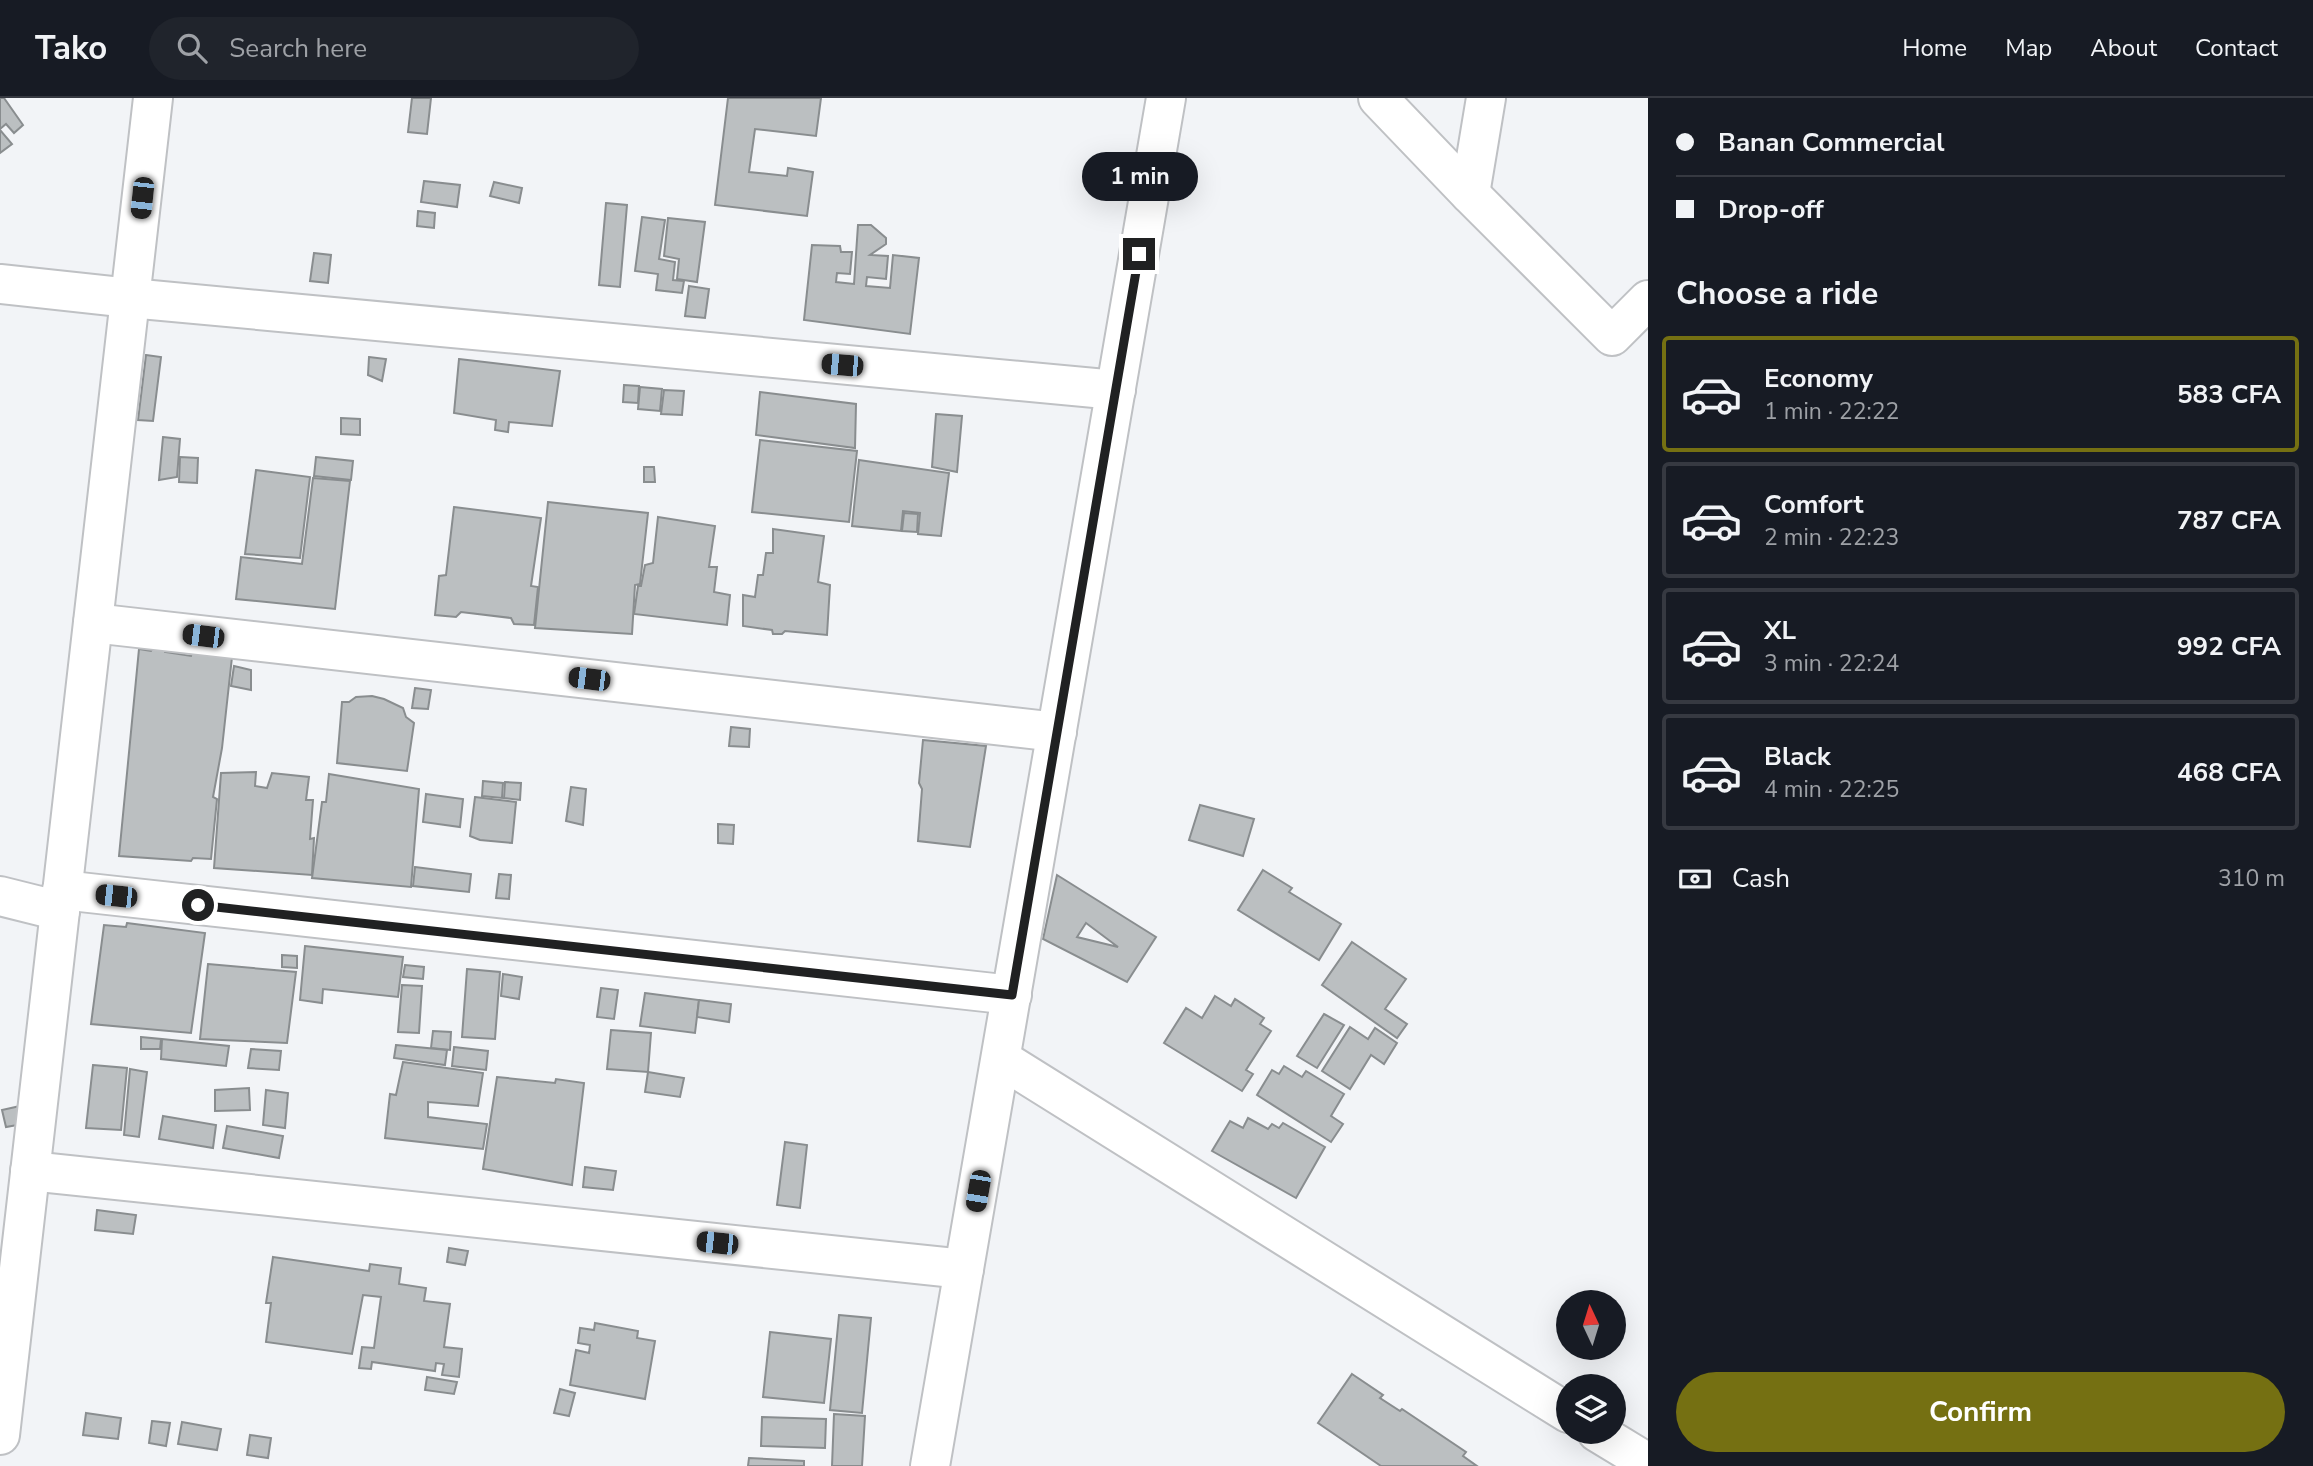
<!DOCTYPE html>
<meta charset="utf-8">
<style>
body{margin:0;font-family:"Nunito Sans",sans-serif;background:#20242c;color:#f1f3f6;height:100vh;display:flex;flex-direction:column;font-size:26px;white-space:nowrap}
*{box-sizing:border-box;margin:0}
p{font-size:23px;color:#9ea1a6}
.icon{flex:none;width:38px;height:38px;fill:none;stroke:currentColor;stroke-width:2;stroke-linecap:round;stroke-linejoin:round}
.map{position:relative;flex:1;overflow:hidden}
.details{display:flex;flex-direction:column;background:#171b24;width:665px}
.details>*{flex:none}
.guide{display:grid;align-content:center;height:154px;padding:0 28px;background:#171b24}
.needle{width:46px;rotate:356deg}
.fabs{position:absolute;left:1556px;top:1192px;display:grid;gap:14px}
.fabs a{display:grid;place-items:center;width:70px;height:70px;border-radius:50%;background:#171b24;box-shadow:0 7px 28px #0002;font-size:35px}
.end{position:absolute;width:32px;height:32px;margin:-16px;border:9px solid #202122;background:#fff;box-shadow:0 0 0 4px #fff}
.from{border-radius:50%}
.bubble{position:absolute;height:49px;border-radius:24px;background:#171b24;box-shadow:0 7px 28px #0002;font-size:23px;font-weight:700;line-height:49px;text-align:center}
.car{position:absolute;width:21px;height:42px;margin:-21px -10px;border-radius:9px;box-shadow:0 0 5px 2px #0007;background:linear-gradient(#222 24%,#8ab4d8 0 40%,#222 0 76%,#8ab4d8 0 86%,#222 0)}
.guide b{display:flex;align-items:center;gap:24px;height:66px;font-size:26px}
.guide b+b{border-top:2px solid #363941}
.guide i{width:18px;height:18px;background:#f1f3f6}
ul{padding:0;list-style:none}
li{display:flex;align-items:center;gap:21px;height:116px;margin:0 14px 10px;padding:0 14px;border:4px solid #363941;border-radius:7px}
li div{flex:1}
li b{display:block;font-size:26px}
li em{font-style:normal;font-weight:700}
li.current{border-color:#757012}
li>.icon{width:63px;height:63px;stroke-width:1.5}
h2{padding:0 28px;font-size:32px;line-height:84px}
.pay{display:flex;align-items:center;gap:18px;height:77px;padding:0 28px;font-size:26px}
.pay p{margin-inline-start:auto}
.primary-button{display:flex;gap:14px;margin-top:auto;padding:14px 28px}
.primary-button a{flex:1;height:80px;border-radius:42px;background:#757012;color:#fff;font-size:28px;font-weight:700;line-height:80px;text-align:center}
header{display:flex;align-items:center;gap:42px;box-sizing:border-box;height:98px;padding:0 35px;background:#171b24;border-bottom:2px solid #363941}
header strong{font-size:33px}
nav{display:flex;gap:38px;margin-inline-start:auto;font-size:24px}
.search{width:490px;height:63px;background:#20242c;display:flex;align-items:center;gap:18px;box-sizing:border-box;padding:0 24px;border-radius:38px;color:#9ea1a6;font-size:26px}
main{display:flex;flex:1;min-height:0}
.map>svg:first-child{display:block}
.building{fill:#bbbfc1;stroke:#898d8f;stroke-width:2;fill-rule:evenodd}
.lines{fill:none;stroke-linecap:round;stroke-linejoin:round}
.minor-casing{stroke:#bfc1c4;stroke-width:42}
.minor{stroke:#fff;stroke-width:38}
.route{stroke:#202122;stroke-width:9}
</style>
<header>
<strong>Tako</strong>
<div class="search"><svg class="icon" aria-label="search" viewBox="0 0 24 24"><circle cx="10" cy="10" r="6"/><path d="M15 15l6 6"/></svg>Search here</div>
<nav><a>Home</a><a>Map</a><a>About</a><a>Contact</a></nav>
</header>
<main>
<div class="map">
<svg width="1648" height="1368" viewBox="0 0 1648 1368">
<rect width="100%" height="100%" fill="#f2f4f7"/>
<g class="building">
<path d="M 0,0 L 4,0 L 23,27 L 14,35 L 6,26 L 0,31 Z"/>
<path d="M 412,0 L 431,0 L 427,36 L 408,34 Z"/>
<path d="M 728,0 L 821,0 L 816,38 L 755,31 L 749,74 L 787,78 L 788,70 L 813,74 L 807,118 L 715,107 Z"/>
<path d="M 0,32 L 12,46 L 0,55 Z"/>
<path d="M 424,83 L 460,87 L 457,109 L 421,104 Z"/>
<path d="M 494,84 L 522,90 L 519,105 L 490,98 Z"/>
<path d="M 606,105 L 627,107 L 620,189 L 599,187 Z"/>
<path d="M 418,113 L 435,115 L 434,130 L 417,128 Z"/>
<path d="M 642,119 L 665,122 L 659,161 L 675,164 L 673,182 L 684,183 L 682,195 L 656,192 L 658,176 L 635,173 Z"/>
<path d="M 668,120 L 705,124 L 697,184 L 677,181 L 679,161 L 664,158 Z"/>
<path d="M 858,127 L 871,127 L 886,140 L 886,146 L 870,157 L 888,158 L 886,181 L 867,179 L 866,188 L 890,190 L 893,157 L 919,160 L 910,236 L 804,222 L 812,147 L 840,148 L 841,154 L 852,154 L 850,176 L 837,175 L 836,184 L 854,186 Z"/>
<path d="M 314,155 L 331,157 L 328,185 L 310,183 Z"/>
<path d="M 689,188 L 709,191 L 705,220 L 685,218 Z"/>
<path d="M 146,257 L 161,259 L 153,323 L 138,322 Z"/>
<path d="M 369,259 L 386,261 L 382,283 L 368,277 Z"/>
<path d="M 459,261 L 560,273 L 552,328 L 509,324 L 508,334 L 495,332 L 496,322 L 454,315 Z"/>
<path d="M 624,287 L 639,288 L 638,305 L 623,304 Z"/>
<path d="M 640,289 L 662,291 L 660,313 L 638,311 Z"/>
<path d="M 664,292 L 684,293 L 682,317 L 661,316 Z"/>
<path d="M 760,294 L 856,306 L 855,350 L 756,337 Z"/>
<path d="M 936,316 L 962,318 L 957,374 L 932,369 Z"/>
<path d="M 341,320 L 360,321 L 360,337 L 341,336 Z"/>
<path d="M 163,339 L 180,341 L 177,379 L 159,382 Z"/>
<path d="M 760,342 L 857,353 L 849,424 L 752,414 Z"/>
<path d="M 180,359 L 198,360 L 197,385 L 179,384 Z"/>
<path d="M 316,359 L 353,363 L 351,382 L 314,378 Z"/>
<path d="M 859,362 L 949,375 L 941,438 L 918,436 L 920,415 L 903,413 L 901,433 L 852,428 Z"/>
<path d="M 644,369 L 654,369 L 655,384 L 644,384 Z"/>
<path d="M 256,372 L 310,379 L 300,460 L 245,456 Z"/>
<path d="M 313,380 L 350,383 L 335,511 L 236,501 L 241,459 L 302,466 Z"/>
<path d="M 548,404 L 648,415 L 640,486 L 635,487 L 632,536 L 535,530 Z"/>
<path d="M 454,409 L 541,420 L 531,488 L 538,489 L 534,527 L 514,526 L 511,520 L 461,514 L 456,519 L 435,517 L 439,478 L 446,477 Z"/>
<path d="M 904,415 L 918,416 L 917,434 L 902,433 Z"/>
<path d="M 658,419 L 715,428 L 709,469 L 717,469 L 714,494 L 730,497 L 727,527 L 634,516 L 638,488 L 641,488 L 645,467 L 653,465 Z"/>
<path d="M 773,431 L 824,438 L 818,484 L 830,487 L 827,537 L 785,533 L 782,536 L 773,536 L 772,532 L 743,528 L 743,497 L 755,499 L 758,477 L 763,477 L 766,455 L 773,455 Z"/>
<path d="M 155,548 L 165,550 L 165,554 L 191,558 L 193,551 L 232,559 L 222,650 L 213,699 L 217,701 L 211,761 L 193,760 L 191,763 L 119,758 L 139,551 L 151,553 Z"/>
<path d="M 234,568 L 251,572 L 251,592 L 231,588 Z"/>
<path d="M 415,590 L 431,592 L 428,611 L 412,610 Z"/>
<path d="M 372,598 L 384,601 L 403,610 L 406,619 L 414,625 L 407,673 L 337,665 L 342,604 L 349,604 L 356,599 Z"/>
<path d="M 731,629 L 750,631 L 749,649 L 729,648 Z"/>
<path d="M 923,642 L 986,648 L 970,749 L 918,743 L 922,691 L 919,685 Z"/>
<path d="M 256,674 L 255,688 L 267,690 L 272,675 L 309,679 L 306,702 L 313,702 L 310,741 L 314,740 L 312,777 L 214,770 L 221,675 Z"/>
<path d="M 329,676 L 419,691 L 411,789 L 312,780 L 322,704 L 326,704 Z"/>
<path d="M 483,683 L 503,685 L 502,700 L 482,698 Z"/>
<path d="M 505,684 L 521,685 L 520,702 L 504,700 Z"/>
<path d="M 571,689 L 586,691 L 583,727 L 566,723 Z"/>
<path d="M 426,696 L 463,701 L 460,729 L 423,724 Z"/>
<path d="M 475,699 L 516,704 L 512,745 L 480,742 L 470,738 Z"/>
<path d="M 1200,707 L 1254,721 L 1243,758 L 1189,742 Z"/>
<path d="M 718,726 L 734,727 L 733,746 L 718,745 Z"/>
<path d="M 415,769 L 471,776 L 469,794 L 413,788 Z"/>
<path d="M 1263,772 L 1292,790 L 1289,794 L 1341,826 L 1319,862 L 1238,812 Z"/>
<path d="M 499,776 L 511,777 L 509,801 L 496,800 Z"/>
<path d="M 1057,777 L 1156,839 L 1127,884 L 1043,841 ZM 1086,825 L 1118,849 L 1077,839 Z"/>
<path d="M 127,825 L 205,835 L 191,935 L 91,926 L 104,827 L 126,829 Z"/>
<path d="M 1352,844 L 1406,881 L 1385,911 L 1407,926 L 1397,940 L 1322,887 Z"/>
<path d="M 305,848 L 403,859 L 398,899 L 323,891 L 322,905 L 300,902 Z"/>
<path d="M 282,857 L 297,858 L 297,870 L 282,869 Z"/>
<path d="M 208,866 L 296,874 L 287,945 L 200,941 Z"/>
<path d="M 405,867 L 424,869 L 423,881 L 403,879 Z"/>
<path d="M 467,871 L 500,874 L 495,941 L 462,939 Z"/>
<path d="M 503,876 L 522,879 L 519,901 L 501,898 Z"/>
<path d="M 402,887 L 422,888 L 419,935 L 398,934 Z"/>
<path d="M 601,890 L 618,892 L 614,921 L 597,919 Z"/>
<path d="M 645,895 L 699,902 L 695,935 L 640,928 Z"/>
<path d="M 1215,898 L 1231,908 L 1235,901 L 1264,920 L 1260,926 L 1271,933 L 1246,972 L 1253,976 L 1242,993 L 1164,945 L 1186,910 L 1202,920 Z"/>
<path d="M 699,902 L 731,906 L 729,924 L 697,919 Z"/>
<path d="M 1324,916 L 1344,927 L 1317,970 L 1297,958 Z"/>
<path d="M 1350,929 L 1368,941 L 1375,930 L 1397,945 L 1384,966 L 1371,957 L 1350,991 L 1322,973 Z"/>
<path d="M 611,932 L 651,935 L 648,974 L 607,971 Z"/>
<path d="M 433,933 L 451,934 L 450,952 L 431,950 Z"/>
<path d="M 141,939 L 161,941 L 160,951 L 141,951 Z"/>
<path d="M 162,941 L 229,948 L 226,968 L 161,961 Z"/>
<path d="M 396,947 L 447,952 L 445,967 L 394,960 Z"/>
<path d="M 454,949 L 488,953 L 486,972 L 452,968 Z"/>
<path d="M 251,951 L 281,953 L 279,972 L 248,970 Z"/>
<path d="M 403,964 L 483,975 L 478,1008 L 428,1004 L 428,1019 L 487,1026 L 483,1051 L 385,1040 L 390,996 L 396,997 Z"/>
<path d="M 93,967 L 127,970 L 121,1032 L 86,1030 Z"/>
<path d="M 1284,968 L 1302,979 L 1306,973 L 1344,996 L 1331,1018 L 1343,1026 L 1331,1044 L 1257,997 L 1272,972 L 1279,976 Z"/>
<path d="M 130,971 L 147,974 L 139,1039 L 124,1037 Z"/>
<path d="M 648,974 L 684,980 L 680,999 L 645,994 Z"/>
<path d="M 497,979 L 555,985 L 556,981 L 584,985 L 572,1087 L 483,1071 Z"/>
<path d="M 249,990 L 250,1012 L 215,1013 L 215,992 Z"/>
<path d="M 266,992 L 288,995 L 285,1030 L 263,1027 Z"/>
<path d="M 20,1008 L 23,1026 L 6,1029 L 2,1012 Z"/>
<path d="M 163,1018 L 216,1027 L 213,1050 L 159,1041 Z"/>
<path d="M 1248,1020 L 1268,1031 L 1272,1026 L 1279,1030 L 1283,1025 L 1325,1049 L 1296,1100 L 1212,1053 L 1230,1023 L 1243,1030 Z"/>
<path d="M 227,1028 L 283,1038 L 279,1060 L 223,1050 Z"/>
<path d="M 785,1044 L 807,1047 L 800,1110 L 777,1107 Z"/>
<path d="M 585,1069 L 616,1073 L 613,1092 L 583,1089 Z"/>
<path d="M 97,1112 L 136,1117 L 133,1136 L 95,1132 Z"/>
<path d="M 449,1150 L 468,1153 L 465,1167 L 447,1164 Z"/>
<path d="M 273,1159 L 369,1173 L 370,1166 L 401,1170 L 399,1186 L 426,1190 L 424,1203 L 450,1206 L 444,1249 L 462,1251 L 459,1279 L 442,1277 L 444,1266 L 436,1265 L 435,1273 L 372,1264 L 371,1271 L 359,1270 L 362,1249 L 374,1250 L 381,1199 L 363,1197 L 352,1256 L 266,1244 L 271,1205 L 266,1205 Z"/>
<path d="M 839,1217 L 871,1220 L 862,1315 L 830,1312 Z"/>
<path d="M 595,1225 L 638,1233 L 637,1240 L 655,1243 L 645,1301 L 570,1287 L 576,1252 L 589,1255 L 590,1247 L 578,1245 L 580,1230 L 594,1232 Z"/>
<path d="M 770,1234 L 831,1241 L 824,1305 L 763,1299 Z"/>
<path d="M 1352,1276 L 1383,1297 L 1380,1300 L 1400,1313 L 1402,1311 L 1466,1354 L 1463,1358 L 1477,1368 L 1381,1368 L 1318,1325 Z"/>
<path d="M 427,1279 L 457,1284 L 454,1296 L 425,1292 Z"/>
<path d="M 560,1291 L 575,1295 L 569,1318 L 554,1315 Z"/>
<path d="M 86,1315 L 121,1320 L 118,1341 L 83,1337 Z"/>
<path d="M 834,1316 L 865,1318 L 862,1368 L 832,1368 Z"/>
<path d="M 762,1319 L 826,1321 L 825,1350 L 761,1348 Z"/>
<path d="M 152,1323 L 170,1325 L 166,1348 L 149,1345 Z"/>
<path d="M 182,1324 L 221,1331 L 217,1352 L 178,1346 Z"/>
<path d="M 250,1337 L 271,1340 L 268,1360 L 247,1357 Z"/>
<path d="M 749,1360 L 804,1363 L 804,1368 L 748,1368 Z"/>
</g>
<g class="lines">
<defs>
<g id="minor">
<path d="M 1378,0 L 1470,96 L 1612,238 L 1648,202"/>
<path d="M 1470,96 L 1486,0"/>
<path d="M 0,186 L 130,200 L 1116,292"/>
<path d="M 93,525 L 1057,634"/>
<path d="M 62,792 L 1012,897"/>
<path d="M 0,798 L 60,813"/>
<path d="M 1001,961 L 1568,1315"/>
<path d="M 30,1073 L 964,1171"/>
<path d="M 1597,1334 L 1648,1365"/>
<path d="M 0,1337 L 153,0"/>
<path d="M 930,1368 L 1166,0"/>
</g>
</defs>
<use href="#minor" class="minor-casing"/>
<use href="#minor" class="minor"/>
</g>
<g class="lines">
<path class="route" d="M 198,807 L 1012,897 L 1139,156"/>
</g>
</svg>
<div class="fabs">
<a><svg class="needle" viewBox="-14 -14 28 28"><path d="M0-13l5 13h-10z" fill="#e53935"/><path d="M0 13l5-13h-10z" fill="#9ea1a6"/></svg></a>
<a><svg class="icon" aria-label="layers" viewBox="0 0 24 24"><path d="M12 4l9 5-9 5-9-5zM3 14l9 5 9-5"/></svg></a>
</div>
<i class="end from" style="left:198px;top:807px"></i>
<i class="end" style="left:1139px;top:156px"></i>
<div class="bubble" style="left:1082px;top:54px;width:116px">1 min</div>
<i class="car" style="left:142px;top:100px;rotate:186deg"></i>
<i class="car" style="left:842px;top:267px;rotate:275deg"></i>
<i class="car" style="left:203px;top:538px;rotate:277deg"></i>
<i class="car" style="left:589px;top:581px;rotate:277deg"></i>
<i class="car" style="left:116px;top:798px;rotate:276deg"></i>
<i class="car" style="left:978px;top:1093px;rotate:190deg"></i>
<i class="car" style="left:717px;top:1145px;rotate:276deg"></i>
</div>
<section class="details">
<div class="guide">
<b><i class="from"></i>Banan Commercial</b>
<b><i></i>Drop-off</b>
</div>
<h2>Choose a ride</h2>
<ul>
<li class="current"><svg class="icon" aria-label="car" viewBox="0 0 24 24"><path d="M5 17H2v-5l4-1 3-4h7l3 4 3 1v5h-3M9 17h6M6 11h13"/><circle cx="7" cy="17" r="2"/><circle cx="17" cy="17" r="2"/></svg><div><b>Economy</b><p>1 min · 22:22</p></div><em>583 CFA</em></li>
<li><svg class="icon" aria-label="car" viewBox="0 0 24 24"><path d="M5 17H2v-5l4-1 3-4h7l3 4 3 1v5h-3M9 17h6M6 11h13"/><circle cx="7" cy="17" r="2"/><circle cx="17" cy="17" r="2"/></svg><div><b>Comfort</b><p>2 min · 22:23</p></div><em>787 CFA</em></li>
<li><svg class="icon" aria-label="car" viewBox="0 0 24 24"><path d="M5 17H2v-5l4-1 3-4h7l3 4 3 1v5h-3M9 17h6M6 11h13"/><circle cx="7" cy="17" r="2"/><circle cx="17" cy="17" r="2"/></svg><div><b>XL</b><p>3 min · 22:24</p></div><em>992 CFA</em></li>
<li><svg class="icon" aria-label="car" viewBox="0 0 24 24"><path d="M5 17H2v-5l4-1 3-4h7l3 4 3 1v5h-3M9 17h6M6 11h13"/><circle cx="7" cy="17" r="2"/><circle cx="17" cy="17" r="2"/></svg><div><b>Black</b><p>4 min · 22:25</p></div><em>468 CFA</em></li>
</ul>
<div class="pay"><svg class="icon" aria-label="cash" viewBox="0 0 24 24"><path d="M3 7h18v10H3z"/><circle cx="12" cy="12" r="2"/></svg>Cash<p>310 m</p></div>
<div class="primary-button"><a>Confirm</a></div>
</section>
</main>
